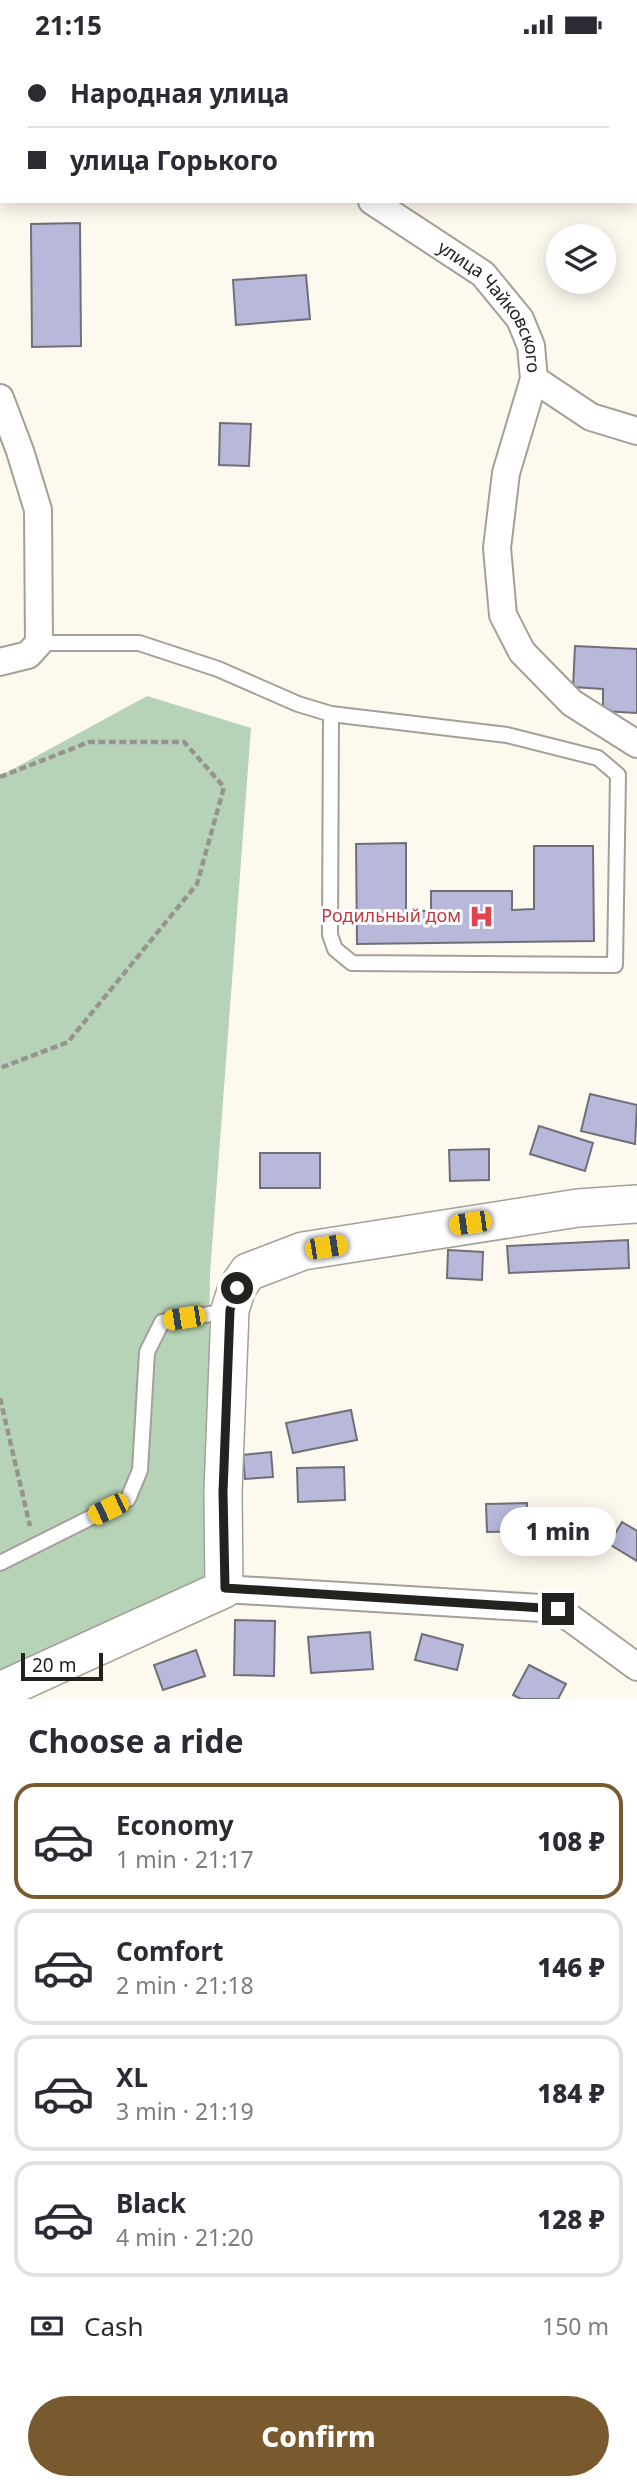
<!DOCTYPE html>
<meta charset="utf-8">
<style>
body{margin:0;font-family:"Noto Sans",sans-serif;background:#f7f7f7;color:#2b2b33;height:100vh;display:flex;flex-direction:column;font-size:26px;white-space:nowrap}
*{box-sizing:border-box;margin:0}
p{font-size:23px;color:#7c7c81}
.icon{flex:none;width:38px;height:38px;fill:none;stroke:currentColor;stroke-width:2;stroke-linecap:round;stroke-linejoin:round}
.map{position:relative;height:1650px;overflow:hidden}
.panel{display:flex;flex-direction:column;background:#fff;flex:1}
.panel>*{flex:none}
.guide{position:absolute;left:0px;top:0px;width:637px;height:154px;box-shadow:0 4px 18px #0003;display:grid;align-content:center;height:154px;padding:0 28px;background:#fff}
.fabs{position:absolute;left:546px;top:175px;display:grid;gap:14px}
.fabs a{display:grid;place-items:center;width:70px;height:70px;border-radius:50%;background:#fff;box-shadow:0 4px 18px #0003;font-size:35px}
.scale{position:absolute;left:21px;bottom:18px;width:82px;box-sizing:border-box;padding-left:7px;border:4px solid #23221e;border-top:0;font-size:19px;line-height:24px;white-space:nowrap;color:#23221e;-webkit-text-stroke:5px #fff;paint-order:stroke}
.end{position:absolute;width:32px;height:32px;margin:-16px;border:9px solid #23221e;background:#fff;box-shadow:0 0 0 4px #fff}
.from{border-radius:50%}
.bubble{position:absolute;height:49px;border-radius:24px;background:#fff;box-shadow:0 4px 18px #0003;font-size:23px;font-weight:800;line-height:49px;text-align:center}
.car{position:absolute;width:21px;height:42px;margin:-21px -10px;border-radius:9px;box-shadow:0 0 5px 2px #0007;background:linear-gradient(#f5c518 24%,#345 0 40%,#f5c518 0 76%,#345 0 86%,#f5c518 0)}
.guide b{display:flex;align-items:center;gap:24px;height:66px;font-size:26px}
.guide b+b{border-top:2px solid #e1e1e2}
.guide i{width:18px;height:18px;background:#2b2b33}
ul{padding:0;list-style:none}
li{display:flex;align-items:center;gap:21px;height:116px;margin:0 14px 10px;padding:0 14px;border:4px solid #e1e1e2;border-radius:21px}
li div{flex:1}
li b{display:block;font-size:26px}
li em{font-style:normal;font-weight:800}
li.current{border-color:#785a2e}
li>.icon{width:63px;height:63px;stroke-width:1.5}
h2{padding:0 28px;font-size:32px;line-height:84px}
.pay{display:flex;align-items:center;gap:18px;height:77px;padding:0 28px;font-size:26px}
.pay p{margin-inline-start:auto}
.action{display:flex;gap:14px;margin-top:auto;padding:14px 28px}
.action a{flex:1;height:80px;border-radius:42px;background:#785a2e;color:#fff;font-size:28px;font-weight:800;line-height:80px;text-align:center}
.status{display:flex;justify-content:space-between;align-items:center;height:49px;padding:0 35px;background:#fff;direction:ltr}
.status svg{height:19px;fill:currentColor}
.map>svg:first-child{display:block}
.forest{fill:#b7d3b7}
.building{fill:#b8b8da;stroke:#6f6f78;stroke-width:2}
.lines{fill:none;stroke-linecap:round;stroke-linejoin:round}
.lane-casing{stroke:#a4a097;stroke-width:18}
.street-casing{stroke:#a4a097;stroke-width:30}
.secondary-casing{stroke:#a4a097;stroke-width:40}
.path{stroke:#98948d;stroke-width:4.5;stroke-dasharray:7 3.5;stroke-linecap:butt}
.lane{stroke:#fff;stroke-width:14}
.street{stroke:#fff;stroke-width:26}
.secondary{stroke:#fff;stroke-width:37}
.route{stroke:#23221e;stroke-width:9}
.labels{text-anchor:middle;stroke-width:6;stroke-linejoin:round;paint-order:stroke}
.street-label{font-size:18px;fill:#23221e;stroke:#fff}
.health-label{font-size:18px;fill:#be3a42;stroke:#fff;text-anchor:end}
</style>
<div class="status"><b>21:15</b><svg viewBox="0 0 49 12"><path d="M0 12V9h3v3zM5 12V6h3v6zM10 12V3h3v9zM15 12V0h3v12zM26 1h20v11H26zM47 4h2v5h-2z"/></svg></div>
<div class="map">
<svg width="637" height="1650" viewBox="0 0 637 1650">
<rect width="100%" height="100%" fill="#fef9ef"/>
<path class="forest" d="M 147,647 L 251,679 L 210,1225 L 206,1528 L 0,1627 L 0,727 Z"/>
<g class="building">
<path d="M 80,174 L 81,297 L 32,298 L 31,175 Z"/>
<path d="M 306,226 L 310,270 L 236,276 L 233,231 Z"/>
<path d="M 220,374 L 251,375 L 249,417 L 219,416 Z"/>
<path d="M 575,597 L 637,600 L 637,664 L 603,662 L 603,640 L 573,638 Z"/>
<path d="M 406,794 L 406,862 L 431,862 L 431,842 L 512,842 L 512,861 L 534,860 L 534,797 L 593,797 L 594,892 L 357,895 L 356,795 Z"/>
<path d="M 590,1045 L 637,1056 L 635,1095 L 581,1082 Z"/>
<path d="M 539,1077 L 593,1094 L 585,1122 L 530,1105 Z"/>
<path d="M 489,1100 L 489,1131 L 450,1132 L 449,1101 Z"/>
<rect x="260" y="1104" width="60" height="35"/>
<path d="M 628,1191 L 629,1219 L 509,1224 L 507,1197 Z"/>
<path d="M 448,1201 L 483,1203 L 482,1231 L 447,1229 Z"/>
<path d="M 351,1361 L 357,1391 L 293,1404 L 286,1374 Z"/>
<path d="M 271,1403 L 273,1428 L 245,1430 L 243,1406 Z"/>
<path d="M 344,1418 L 345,1451 L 298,1453 L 297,1419 Z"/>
<path d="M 527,1454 L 528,1482 L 487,1483 L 486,1455 Z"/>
<path d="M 622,1473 L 637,1482 L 637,1512 L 609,1495 Z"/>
<path d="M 235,1571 L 275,1572 L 274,1627 L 234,1626 Z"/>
<path d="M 370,1583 L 373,1620 L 311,1624 L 308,1588 Z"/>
<path d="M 422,1585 L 463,1596 L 457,1621 L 415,1611 Z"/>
<path d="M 196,1601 L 205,1627 L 163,1641 L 154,1616 Z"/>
<path d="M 529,1616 L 566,1635 L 558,1650 L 521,1650 L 513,1646 Z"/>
</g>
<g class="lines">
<defs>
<g id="lane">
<path d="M 0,139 L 2,138"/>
<path d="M 39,594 L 139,594 L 218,620 L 298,655 L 331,665 L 507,686 L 598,709 L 618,726 L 615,916 L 352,914 L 335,900 L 330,886 L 331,665"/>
<path d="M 0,1514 L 128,1450 L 140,1421 L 147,1303 L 162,1273 L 228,1262"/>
</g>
<g id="street">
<path d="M 138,0 L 140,2"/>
<path id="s1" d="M 372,152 L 483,225 L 520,270 L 531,297 L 534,330 L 591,368 L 637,382"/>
<path d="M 534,330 L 506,424 L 497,499 L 503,566 L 522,603 L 572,654 L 637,695"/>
<path d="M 0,349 L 20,402 L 38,461 L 39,594 L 28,606 L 0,613"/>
<path d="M 224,1540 L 558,1560 L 637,1618"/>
</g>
<path id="secondary" d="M 0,1642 L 224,1540 L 223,1443 L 230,1261 L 237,1239 L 248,1223 L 303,1202 L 578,1159 L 637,1155"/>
</defs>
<use href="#lane" class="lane-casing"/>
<use href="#street" class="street-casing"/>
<use href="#secondary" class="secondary-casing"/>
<g class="path">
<path d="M 0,728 L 89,693 L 184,693 L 224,738 L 197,835 L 68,993 L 0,1019"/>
<path d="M 0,1349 L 30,1477"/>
</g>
<use href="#lane" class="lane"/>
<use href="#street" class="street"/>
<use href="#secondary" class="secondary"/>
</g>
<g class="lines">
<path class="route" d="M 237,1239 L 230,1261 L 223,1443 L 225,1539 L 558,1560"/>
</g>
<defs>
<symbol id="hospital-bare" viewBox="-9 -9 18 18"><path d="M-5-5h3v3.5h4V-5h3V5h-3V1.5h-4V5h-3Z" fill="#e0444e" stroke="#fff" stroke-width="2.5" paint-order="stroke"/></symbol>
</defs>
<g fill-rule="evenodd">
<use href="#hospital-bare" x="464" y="850" width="35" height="35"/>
</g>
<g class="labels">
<g class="street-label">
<text dy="6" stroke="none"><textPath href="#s1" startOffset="164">улица Чайковского</textPath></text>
</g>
<g class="health-label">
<text x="461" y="873">Родильный дом</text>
</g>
</g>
</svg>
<div class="fabs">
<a><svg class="icon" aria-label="layers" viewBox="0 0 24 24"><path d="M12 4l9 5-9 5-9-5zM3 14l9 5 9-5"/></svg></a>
</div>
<div class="scale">20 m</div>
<i class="end from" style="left:237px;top:1239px"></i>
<i class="end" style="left:558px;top:1560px"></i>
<div class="bubble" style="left:500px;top:1458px;width:116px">1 min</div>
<i class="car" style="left:470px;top:1174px;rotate:262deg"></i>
<i class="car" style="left:326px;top:1198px;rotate:81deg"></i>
<i class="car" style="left:184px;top:1269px;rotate:261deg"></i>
<i class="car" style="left:108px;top:1460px;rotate:244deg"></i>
<div class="guide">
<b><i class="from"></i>Народная улица</b>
<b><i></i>улица Горького</b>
</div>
</div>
<section class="panel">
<h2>Choose a ride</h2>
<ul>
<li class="current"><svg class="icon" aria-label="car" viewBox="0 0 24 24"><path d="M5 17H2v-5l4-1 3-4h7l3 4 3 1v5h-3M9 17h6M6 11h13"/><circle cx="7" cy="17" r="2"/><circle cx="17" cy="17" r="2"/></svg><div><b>Economy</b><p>1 min · 21:17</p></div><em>108 ₽</em></li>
<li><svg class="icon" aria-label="car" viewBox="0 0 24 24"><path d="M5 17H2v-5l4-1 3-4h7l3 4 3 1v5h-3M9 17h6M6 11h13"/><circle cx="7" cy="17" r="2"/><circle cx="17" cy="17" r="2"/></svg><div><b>Comfort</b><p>2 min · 21:18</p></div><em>146 ₽</em></li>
<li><svg class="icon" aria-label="car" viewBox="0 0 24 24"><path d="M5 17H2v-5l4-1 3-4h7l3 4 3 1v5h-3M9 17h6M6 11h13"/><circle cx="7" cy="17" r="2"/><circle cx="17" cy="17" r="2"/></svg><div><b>XL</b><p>3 min · 21:19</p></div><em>184 ₽</em></li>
<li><svg class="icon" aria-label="car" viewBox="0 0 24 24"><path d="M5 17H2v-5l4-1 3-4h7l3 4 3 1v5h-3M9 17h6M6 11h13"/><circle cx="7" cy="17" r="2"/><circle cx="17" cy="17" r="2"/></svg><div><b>Black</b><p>4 min · 21:20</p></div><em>128 ₽</em></li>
</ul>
<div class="pay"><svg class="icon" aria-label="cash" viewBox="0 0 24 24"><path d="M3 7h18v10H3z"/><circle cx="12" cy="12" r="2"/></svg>Cash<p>150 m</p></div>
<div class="action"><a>Confirm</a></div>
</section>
